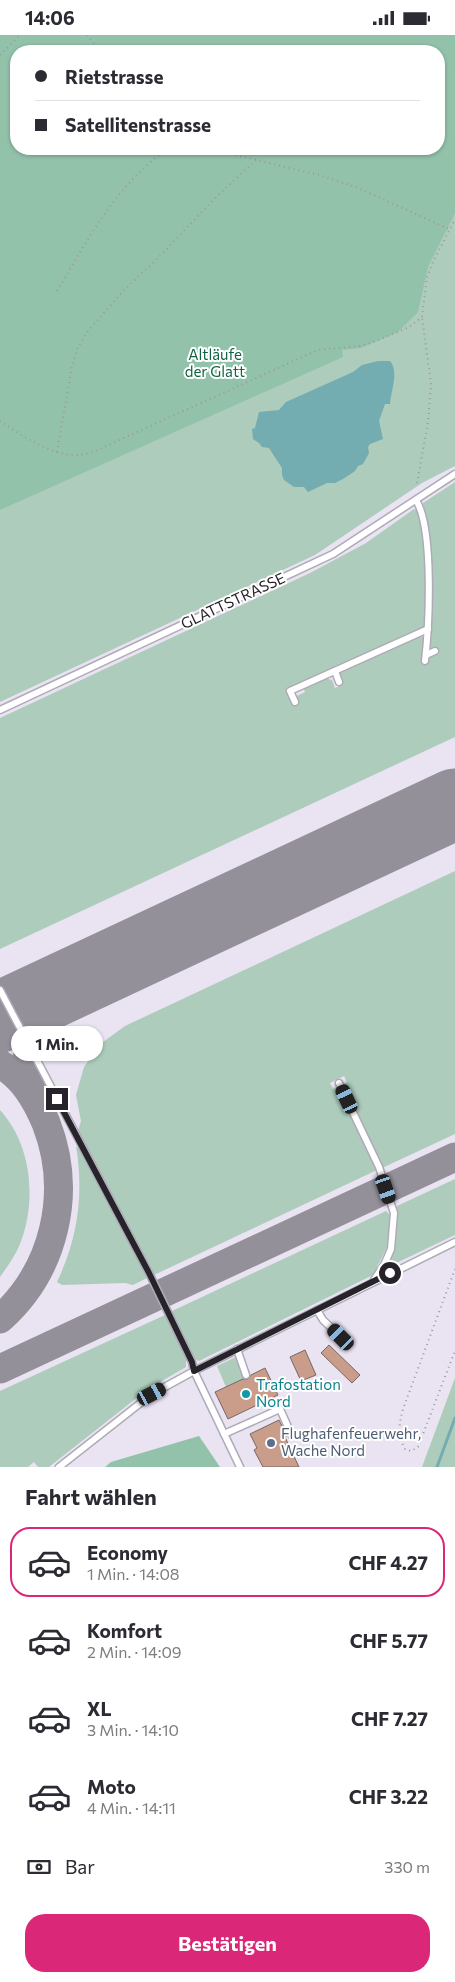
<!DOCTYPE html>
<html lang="de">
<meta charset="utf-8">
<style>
body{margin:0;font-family:Commissioner,sans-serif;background:#f7f7f7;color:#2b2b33;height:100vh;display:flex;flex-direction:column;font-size:19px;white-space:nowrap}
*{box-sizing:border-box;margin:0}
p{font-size:16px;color:#7c7c81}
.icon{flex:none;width:28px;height:28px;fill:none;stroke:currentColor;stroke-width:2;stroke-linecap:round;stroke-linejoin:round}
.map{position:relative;height:1432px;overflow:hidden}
.panel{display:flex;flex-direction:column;background:#fff;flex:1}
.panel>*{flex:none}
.banner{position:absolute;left:10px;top:10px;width:435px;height:110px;border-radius:20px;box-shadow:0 1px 4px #0004;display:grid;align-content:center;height:110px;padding:0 25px;background:#fff}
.end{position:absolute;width:22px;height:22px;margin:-11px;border:6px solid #26242a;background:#fff;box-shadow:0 0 0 2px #fff}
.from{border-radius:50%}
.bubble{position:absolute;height:35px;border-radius:18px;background:#fff;box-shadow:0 1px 4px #0004;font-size:16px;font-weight:700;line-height:35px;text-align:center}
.car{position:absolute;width:15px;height:30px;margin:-15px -8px;border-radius:6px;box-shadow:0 0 4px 1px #0007;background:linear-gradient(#222 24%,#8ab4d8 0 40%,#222 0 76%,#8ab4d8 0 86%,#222 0)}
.banner b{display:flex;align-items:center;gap:18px;height:48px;font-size:19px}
.banner b+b{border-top:1px solid #e1e1e2}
.banner i{width:12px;height:12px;background:#2b2b33}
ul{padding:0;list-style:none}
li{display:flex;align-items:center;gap:15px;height:70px;margin:0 10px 8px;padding:0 15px;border:2px solid transparent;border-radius:20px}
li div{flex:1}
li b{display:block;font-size:19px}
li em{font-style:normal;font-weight:700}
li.current{border-color:#db2777}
li>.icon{width:45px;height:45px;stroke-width:1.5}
h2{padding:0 25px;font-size:22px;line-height:60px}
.pay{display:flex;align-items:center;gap:12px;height:55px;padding:0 25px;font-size:19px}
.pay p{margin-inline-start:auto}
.action{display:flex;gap:10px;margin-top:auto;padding:10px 25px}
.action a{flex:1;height:58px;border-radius:20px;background:#db2777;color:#fff;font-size:20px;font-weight:700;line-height:58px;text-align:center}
.status{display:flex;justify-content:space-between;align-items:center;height:35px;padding:0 25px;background:#fff;direction:ltr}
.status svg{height:14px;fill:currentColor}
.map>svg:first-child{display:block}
.green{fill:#adccbc;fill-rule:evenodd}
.forest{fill:#93c2ab;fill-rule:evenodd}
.water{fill:#73acb1}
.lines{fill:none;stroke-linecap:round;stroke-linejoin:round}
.stream{stroke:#73acb1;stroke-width:3}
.taxiway{stroke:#94909a;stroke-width:29}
.runway{stroke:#94909a;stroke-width:71}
.building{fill:#c99d89;stroke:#766862}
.service-casing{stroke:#afaab8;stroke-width:9}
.path{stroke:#9c97a3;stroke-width:2;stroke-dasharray:1 4;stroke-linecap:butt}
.service{stroke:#fff;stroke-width:6}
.route{stroke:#26242a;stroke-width:6}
.culture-dot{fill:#0f9aa8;stroke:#fff;stroke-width:2}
.service-dot{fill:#5c6f8a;stroke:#fff;stroke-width:2}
.labels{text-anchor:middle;stroke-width:4;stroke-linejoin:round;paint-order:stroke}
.park-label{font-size:15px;fill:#126446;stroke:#fff}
.street-label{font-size:15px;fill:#26242a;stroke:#fff}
.culture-label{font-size:15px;fill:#0d838f;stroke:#fff;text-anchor:start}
.service-label{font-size:15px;fill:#4e5e75;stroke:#fff;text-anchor:start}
</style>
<div class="status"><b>14:06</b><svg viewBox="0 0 49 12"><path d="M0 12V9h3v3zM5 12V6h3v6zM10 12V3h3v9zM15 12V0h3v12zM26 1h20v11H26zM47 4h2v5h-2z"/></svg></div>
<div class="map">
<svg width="455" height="1432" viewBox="0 0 455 1432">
<rect width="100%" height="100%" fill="#e9e3f2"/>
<g class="green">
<path d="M 0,0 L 455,0 L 455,431 L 422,448 L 315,520 L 0,667 ZM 16,16 L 439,16 L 439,114 L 16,114 Z"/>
<path d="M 455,447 L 455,702 L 0,914 L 0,683 L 312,537 L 366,508 L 414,474 L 416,475 C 428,493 426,566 425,590 L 423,593 L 287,655 L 294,671 L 299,669 L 297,661 L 305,657 L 303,652 L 325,643 L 332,645 L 335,653 L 342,650 L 339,641 L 341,635 L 416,602 L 423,602 L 425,604 L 428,621 L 438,616 L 436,612 L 428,616 L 430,530 L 423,468 Z"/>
<path d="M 455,836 L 455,1099 L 382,1133 L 343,1049 L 347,1047 L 344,1041 L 330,1048 L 333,1054 L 338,1052 L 377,1135 L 154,1240 L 78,1096 L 81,1086 L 76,1060 L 84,1032 L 99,1010 L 125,991 Z"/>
<path d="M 0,1075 C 32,1110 37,1166 20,1209 C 15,1221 7,1232 0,1242 Z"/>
<path d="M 76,1111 L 82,1117 L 147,1243 L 133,1250 L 125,1248 L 62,1250 L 57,1247 C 78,1203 84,1159 76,1111 Z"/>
<path d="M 455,1144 L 455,1200 L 390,1231 L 389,1229 L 396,1207 L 397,1171 Z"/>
<path d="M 386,1176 L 390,1180 L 388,1210 L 373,1240 L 199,1326 L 195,1324 L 172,1276 Z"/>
<path d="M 165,1280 L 186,1324 L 186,1332 L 148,1354 L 49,1432 L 38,1432 L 34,1427 L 28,1432 L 0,1432 L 0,1356 Z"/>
<path d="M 236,1322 L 245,1343 L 226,1352 L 217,1331 Z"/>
<path d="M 455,1343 L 455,1432 L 422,1432 Z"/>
</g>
<g class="forest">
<path d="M 0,0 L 455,0 L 455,178 L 428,232 L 418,277 L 398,297 L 361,313 L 342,315 L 343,322 L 0,475 ZM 439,16 L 439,114 L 16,114 L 16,16 Z"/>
<path d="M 199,1401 L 220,1432 L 105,1432 L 111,1427 Z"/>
</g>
<path class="water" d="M 378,326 L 390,326 C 399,336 391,356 390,369 L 385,369 L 379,386 L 383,404 L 370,409 L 368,412 L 369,418 L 363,429 L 358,431 L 355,436 L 343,444 L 335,448 L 327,448 L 308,457 L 304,452 L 294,452 L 284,445 L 282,440 L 282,433 L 269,413 L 262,412 L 259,408 L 253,404 L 252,394 L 255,393 L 259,377 L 279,375 L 286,367 L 353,337 L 362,330 Z"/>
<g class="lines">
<path class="stream" d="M 437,1432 L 455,1383"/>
<g class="taxiway">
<path d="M 0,1029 C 23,1042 36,1064 46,1088 C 73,1157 55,1235 0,1284"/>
<path d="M 34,1063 C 14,1011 41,971 84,942"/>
<path d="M 0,1334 L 455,1122"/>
</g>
<path class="runway" d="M 0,982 L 455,769"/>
</g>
<g class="building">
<path d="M 329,1310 L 360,1340 L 352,1348 L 321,1318 Z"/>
<path d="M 305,1315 L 316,1340 L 301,1346 L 290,1322 Z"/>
<path d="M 265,1333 L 278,1360 L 228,1384 L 215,1357 L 243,1344 L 248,1344 L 251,1340 Z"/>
<path d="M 279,1385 L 287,1401 L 285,1402 L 299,1432 L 263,1432 L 254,1415 L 257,1413 L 250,1399 Z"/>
</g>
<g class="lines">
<defs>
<g id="service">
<path d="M 416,465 C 434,494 429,591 425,626"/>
<path d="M 426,620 L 435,616"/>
<path d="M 335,636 L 339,647"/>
<path d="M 295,667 L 290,656 L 428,594"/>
<path d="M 0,675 L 333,519 L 455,439"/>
<path d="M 0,955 L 149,1238 L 192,1327 L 194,1336 L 240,1432"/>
<path d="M 339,1048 L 379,1132 L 394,1178 L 391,1214 L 384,1230 L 374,1245"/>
<path d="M 317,1275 L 323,1285 L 341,1302"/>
<path d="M 237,1314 L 246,1340"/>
<path d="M 224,1399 L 280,1374 L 292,1401"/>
<path d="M 59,1432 L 152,1359 L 194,1336 L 455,1207"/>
</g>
</defs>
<use href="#service" class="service-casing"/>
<g class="path">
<path d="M 87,0 L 100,16"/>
<path d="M 0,20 L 20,0"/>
<path d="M 211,114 L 319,140 L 356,152 L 449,194"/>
<path d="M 57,256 C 90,201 115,152 167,114"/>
<path d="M 0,386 C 22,400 50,421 78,420 C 83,420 88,418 93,417 L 318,315 L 360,311 L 376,306 L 409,292 L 422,282 L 427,242 L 433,227 L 455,184"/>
<path d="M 57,417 L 71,336 L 77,314 L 88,296 L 124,255 L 158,223 L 215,163 L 256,125"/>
<path d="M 417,448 L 428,387 L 431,349 L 422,282"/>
<path d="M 455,1234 L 403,1374 C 399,1389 397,1400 405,1414 L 411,1416 L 418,1412 L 455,1316"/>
</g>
<use href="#service" class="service"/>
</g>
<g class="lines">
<path class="route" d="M 57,1064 L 149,1238 L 192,1327 L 194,1336 L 390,1238"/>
</g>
<circle class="culture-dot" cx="246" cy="1359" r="5"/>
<circle class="service-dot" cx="271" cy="1408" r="5"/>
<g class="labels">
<g class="park-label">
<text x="215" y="325">Altläufe<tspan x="215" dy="17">der Glatt</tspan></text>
</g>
<g class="street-label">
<text transform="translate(233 566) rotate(-25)" y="5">GLATTSTRASSE</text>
</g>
<g class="culture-label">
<text x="256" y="1355">Trafostation<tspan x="256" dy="17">Nord</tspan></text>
</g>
<g class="service-label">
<text x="281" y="1404">Flughafenfeuerwehr,<tspan x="281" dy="17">Wache Nord</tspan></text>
</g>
</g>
</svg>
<i class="end from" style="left:390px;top:1238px"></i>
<i class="end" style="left:57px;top:1064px"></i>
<div class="bubble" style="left:11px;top:991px;width:92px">1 Min.</div>
<i class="car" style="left:347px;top:1064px;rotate:335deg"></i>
<i class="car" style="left:386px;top:1154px;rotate:161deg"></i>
<i class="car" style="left:341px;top:1302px;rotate:315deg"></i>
<i class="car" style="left:152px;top:1359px;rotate:62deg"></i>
<div class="banner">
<b><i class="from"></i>Rietstrasse</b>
<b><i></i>Satellitenstrasse</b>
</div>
</div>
<section class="panel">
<h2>Fahrt wählen</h2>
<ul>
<li class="current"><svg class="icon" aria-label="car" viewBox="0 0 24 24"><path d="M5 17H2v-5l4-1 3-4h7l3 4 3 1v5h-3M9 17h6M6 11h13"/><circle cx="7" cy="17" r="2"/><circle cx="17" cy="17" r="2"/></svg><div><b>Economy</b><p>1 Min. · 14:08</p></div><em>CHF 4.27</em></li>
<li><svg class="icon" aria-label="car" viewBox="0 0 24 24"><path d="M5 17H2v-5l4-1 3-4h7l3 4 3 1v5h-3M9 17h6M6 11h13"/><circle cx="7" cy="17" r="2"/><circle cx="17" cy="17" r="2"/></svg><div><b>Komfort</b><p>2 Min. · 14:09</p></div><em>CHF 5.77</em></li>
<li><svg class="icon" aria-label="car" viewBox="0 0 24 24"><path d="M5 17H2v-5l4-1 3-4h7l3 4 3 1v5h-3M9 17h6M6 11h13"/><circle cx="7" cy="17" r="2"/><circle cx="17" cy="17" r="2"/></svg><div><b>XL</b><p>3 Min. · 14:10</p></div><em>CHF 7.27</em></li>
<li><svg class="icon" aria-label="car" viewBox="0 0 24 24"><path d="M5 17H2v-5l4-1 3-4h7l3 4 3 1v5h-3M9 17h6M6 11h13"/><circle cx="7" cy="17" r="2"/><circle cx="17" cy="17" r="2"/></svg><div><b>Moto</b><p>4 Min. · 14:11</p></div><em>CHF 3.22</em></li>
</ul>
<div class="pay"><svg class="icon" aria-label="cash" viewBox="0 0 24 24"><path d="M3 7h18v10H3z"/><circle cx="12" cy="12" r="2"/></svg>Bar<p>330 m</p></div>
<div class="action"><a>Bestätigen</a></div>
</section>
